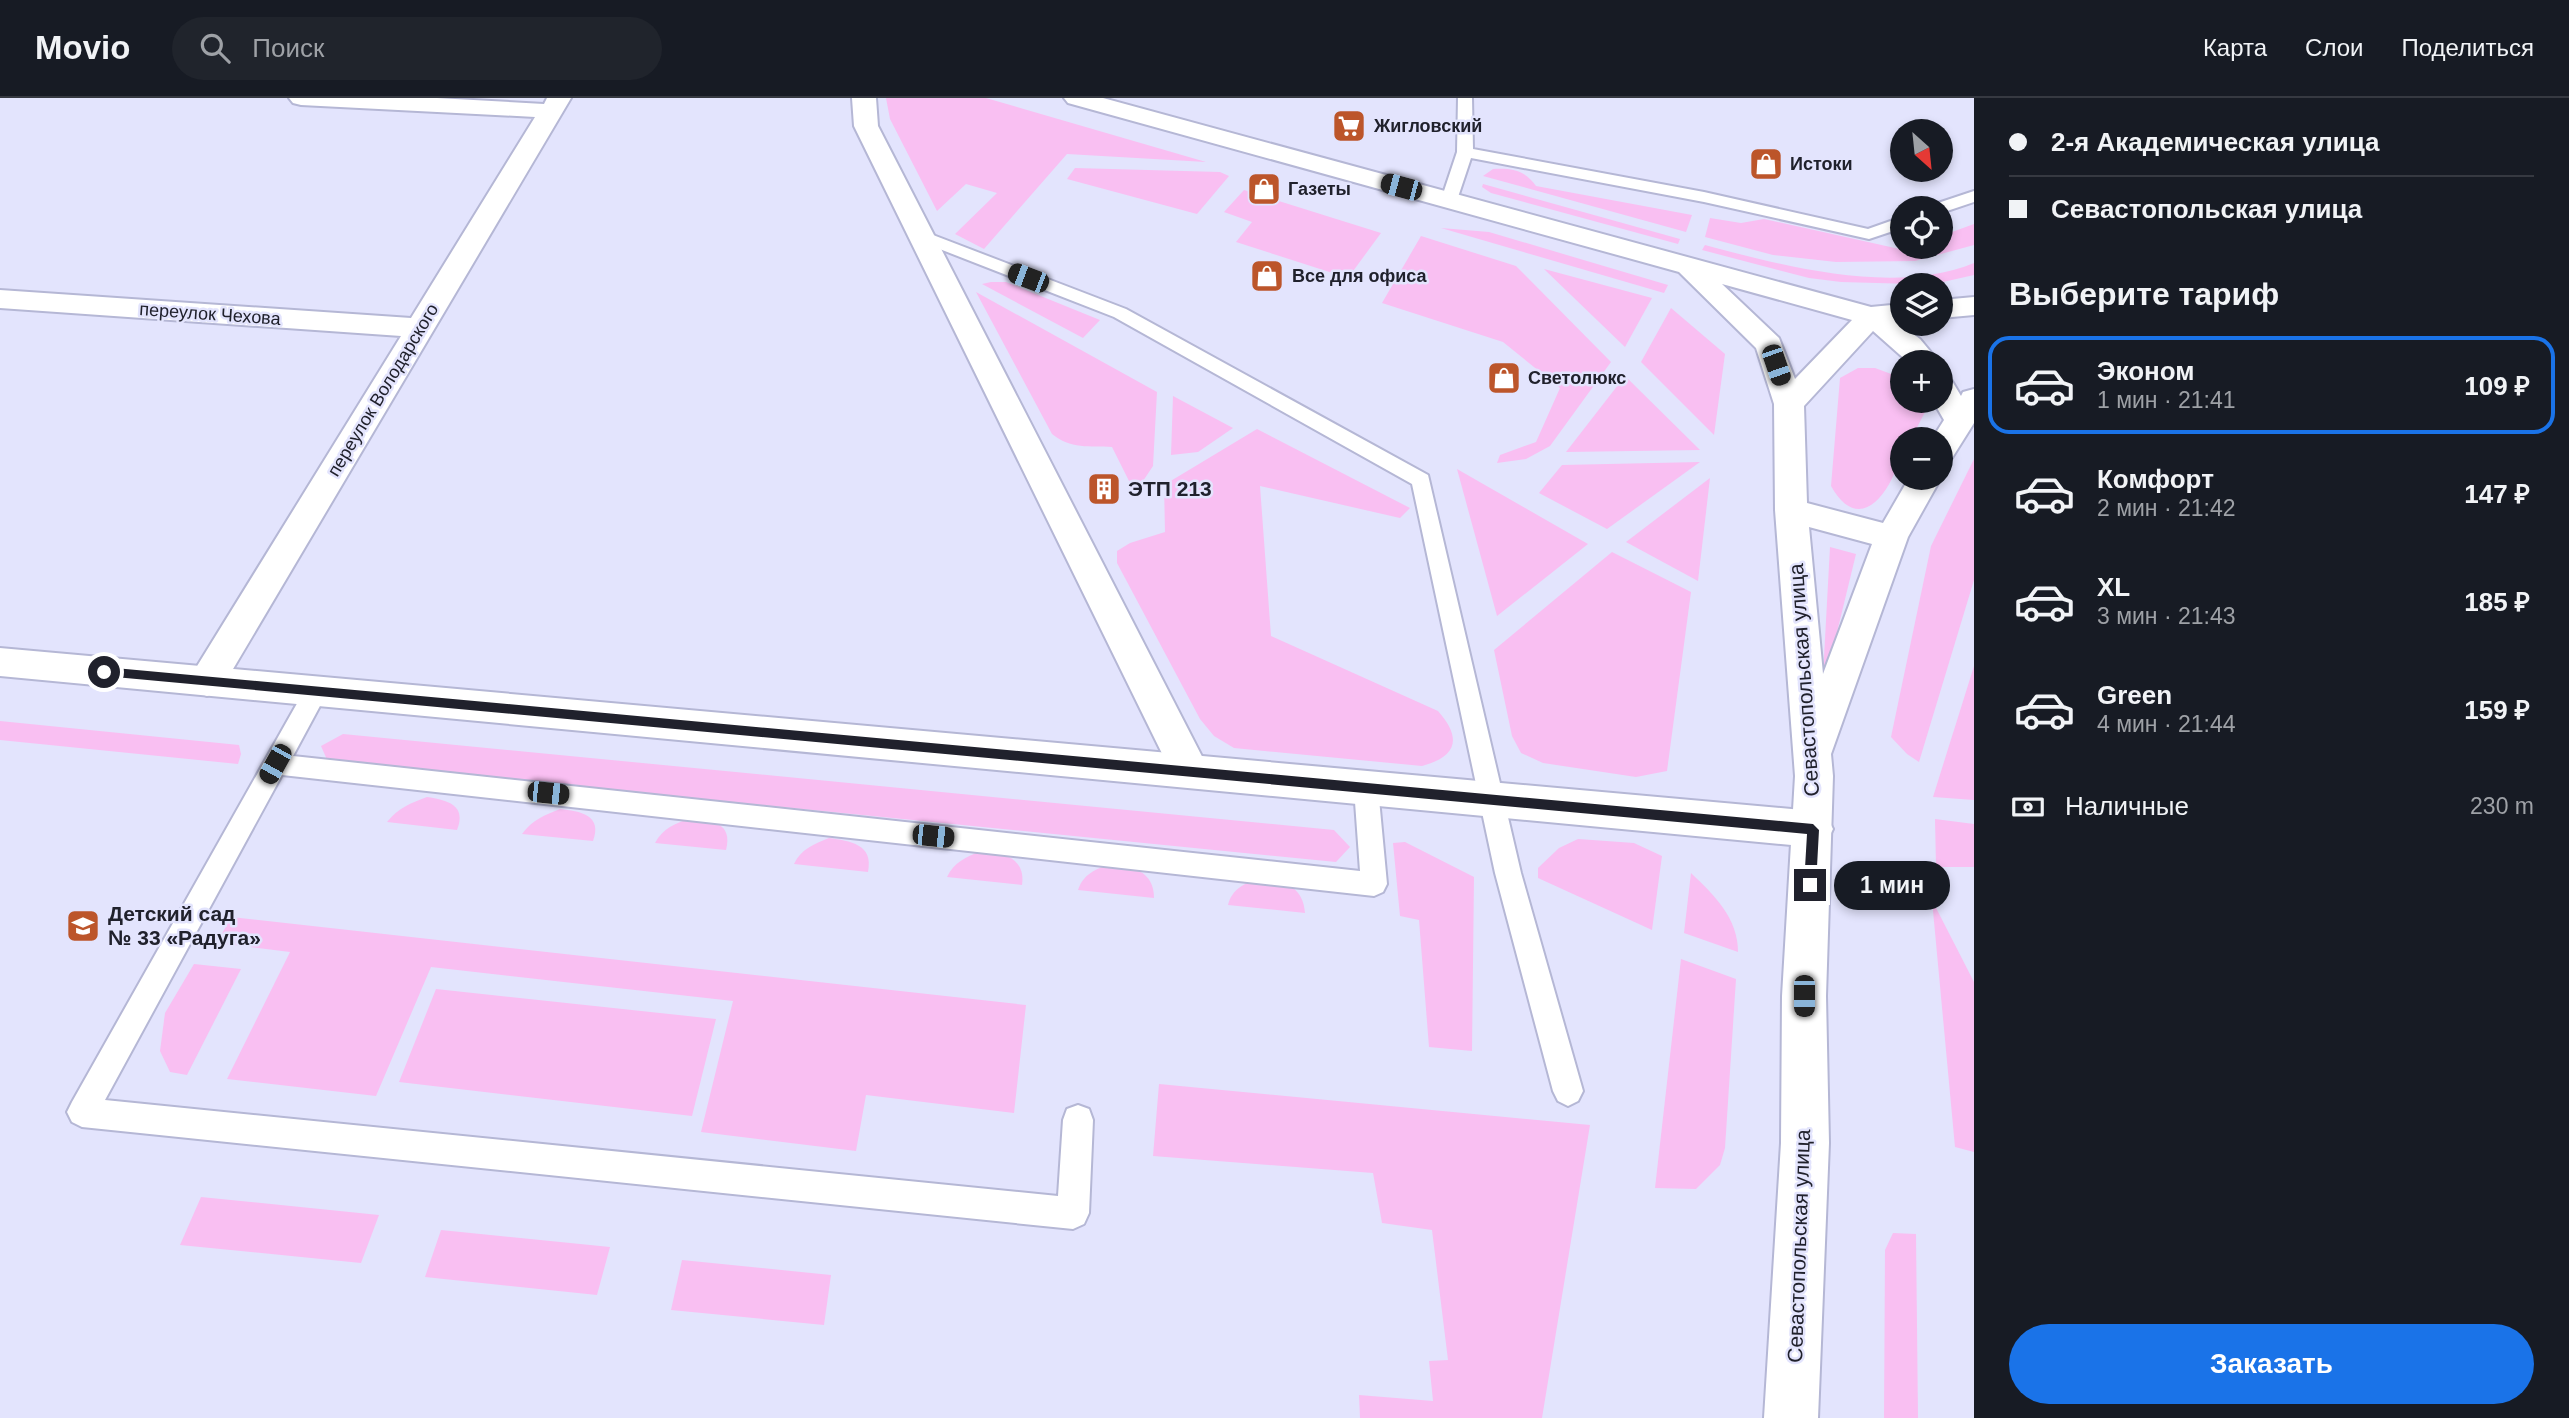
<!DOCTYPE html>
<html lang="ru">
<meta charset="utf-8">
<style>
body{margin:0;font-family:Arial,sans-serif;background:#20242c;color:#f1f3f6;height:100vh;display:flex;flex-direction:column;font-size:26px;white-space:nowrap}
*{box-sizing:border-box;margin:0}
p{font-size:23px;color:#9ea1a6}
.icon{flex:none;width:38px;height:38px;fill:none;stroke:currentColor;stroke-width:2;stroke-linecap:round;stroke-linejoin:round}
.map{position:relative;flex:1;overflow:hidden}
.panel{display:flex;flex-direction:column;background:#171b24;width:595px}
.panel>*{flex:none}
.hud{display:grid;align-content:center;height:154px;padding:0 35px;background:#171b24}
.needle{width:46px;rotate:153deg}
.fabs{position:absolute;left:1890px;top:21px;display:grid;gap:14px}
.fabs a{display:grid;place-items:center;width:63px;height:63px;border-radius:50%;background:#171b24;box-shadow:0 4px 10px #0003;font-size:35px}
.end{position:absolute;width:32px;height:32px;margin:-16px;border:9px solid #20212c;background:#fff;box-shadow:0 0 0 4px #fff}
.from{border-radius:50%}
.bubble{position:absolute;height:49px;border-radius:24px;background:#171b24;box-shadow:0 4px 10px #0003;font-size:23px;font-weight:700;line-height:49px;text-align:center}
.car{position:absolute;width:21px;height:42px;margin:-21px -10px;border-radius:9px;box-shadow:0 0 5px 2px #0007;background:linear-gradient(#222 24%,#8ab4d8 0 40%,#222 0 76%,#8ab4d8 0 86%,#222 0)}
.hud b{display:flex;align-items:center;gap:24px;height:66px;font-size:26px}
.hud b+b{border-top:2px solid #363941}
.hud i{width:18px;height:18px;background:#f1f3f6}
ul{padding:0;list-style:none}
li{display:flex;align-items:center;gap:21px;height:98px;margin:0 14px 10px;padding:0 21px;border:4px solid transparent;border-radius:21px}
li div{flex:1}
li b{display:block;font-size:26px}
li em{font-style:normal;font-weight:700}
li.selected{border-color:#1a73e8}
li>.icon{width:63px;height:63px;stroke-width:1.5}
h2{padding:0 35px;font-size:32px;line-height:84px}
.pay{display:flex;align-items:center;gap:18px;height:77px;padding:0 35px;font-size:26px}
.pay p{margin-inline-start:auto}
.primary-button{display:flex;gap:14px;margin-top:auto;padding:14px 35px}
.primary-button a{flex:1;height:80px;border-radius:42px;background:#1a73e8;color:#fff;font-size:28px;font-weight:700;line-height:80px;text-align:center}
header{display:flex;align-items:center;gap:42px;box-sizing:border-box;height:98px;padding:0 35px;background:#171b24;border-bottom:2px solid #363941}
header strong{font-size:33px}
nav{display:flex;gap:38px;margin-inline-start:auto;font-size:24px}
.search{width:490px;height:63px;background:#20242c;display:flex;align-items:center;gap:18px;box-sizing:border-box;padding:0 24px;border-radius:38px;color:#9ea1a6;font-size:26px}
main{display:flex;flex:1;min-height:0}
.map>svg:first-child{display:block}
.green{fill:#f9bff2}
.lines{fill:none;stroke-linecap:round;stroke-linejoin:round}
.service-casing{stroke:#b5b7d5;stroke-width:4}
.minor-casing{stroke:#b5b7d5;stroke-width:4}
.tertiary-casing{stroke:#b5b7d5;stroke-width:4}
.secondary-casing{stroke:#b5b7d5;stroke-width:4}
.service{fill:#fff;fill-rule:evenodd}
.minor{fill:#fff;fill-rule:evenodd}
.tertiary{fill:#fff;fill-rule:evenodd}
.secondary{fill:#fff;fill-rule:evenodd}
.route{fill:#20212c}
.labels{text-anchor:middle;stroke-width:5;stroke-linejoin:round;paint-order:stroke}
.far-poi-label{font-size:18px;font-weight:bold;fill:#20212c;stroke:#e3e4fd;text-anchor:start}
.far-street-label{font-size:18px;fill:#20212c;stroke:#e3e4fd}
.poi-label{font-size:21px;font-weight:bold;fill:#20212c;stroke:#e3e4fd;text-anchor:start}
.street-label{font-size:21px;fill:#20212c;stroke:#e3e4fd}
</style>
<header>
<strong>Movio</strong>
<div class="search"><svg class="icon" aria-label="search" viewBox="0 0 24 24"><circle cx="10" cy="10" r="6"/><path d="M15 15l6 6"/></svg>Поиск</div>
<nav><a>Карта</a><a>Слои</a><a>Поделиться</a></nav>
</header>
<main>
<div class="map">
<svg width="1974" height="1320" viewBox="0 0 1974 1320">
<rect width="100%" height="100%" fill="#e3e4fd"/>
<g class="green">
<path d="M 886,0 L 986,0 L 1206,64 L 1067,56 L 984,151 L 955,136 L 997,95 L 966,86 L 937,113 L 890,21 Z"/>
<path d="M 1075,70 L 1220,74 L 1229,78 L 1197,116 L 1067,81 Z"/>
<path d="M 1493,71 C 1512,70 1525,72 1536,88 L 1692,117 L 1686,134 L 1483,78 Z"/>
<path d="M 1483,86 L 1680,141 L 1678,146 L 1491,95 L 1482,89 Z"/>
<path d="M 1244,92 L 1381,135 L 1348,180 L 1236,144 L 1252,124 L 1224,114 Z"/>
<path d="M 1710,120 L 1741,125 L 1764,121 L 1904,152 L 1912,149 L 1941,149 L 1941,138 L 1974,126 L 1974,147 L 1915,163 L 1836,164 L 1773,157 L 1705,139 Z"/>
<path d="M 1441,130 L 1489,134 L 1668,187 L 1664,195 Z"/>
<path d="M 1421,138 L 1516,168 L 1611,264 L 1550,348 L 1526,361 L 1497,365 L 1500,357 L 1536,344 L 1560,290 L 1503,244 L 1382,205 Z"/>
<path d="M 1705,147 C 1784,168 1894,198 1974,165 L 1974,177 L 1943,184 L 1912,186 L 1841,184 L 1809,180 L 1702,152 Z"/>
<path d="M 1544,171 L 1652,200 L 1625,249 Z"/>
<path d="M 991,184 L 1006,184 L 1100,222 L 1083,240 L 982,186 Z"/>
<path d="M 976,194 L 1157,294 L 1153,368 L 1135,395 L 1112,349 C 1090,348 1070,351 1052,336 Z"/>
<path d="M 1671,210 L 1725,256 L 1714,337 L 1641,264 Z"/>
<path d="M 1858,270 L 1875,270 L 1902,280 L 1902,303 L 1924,303 L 1925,314 L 1911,341 L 1902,341 C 1902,378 1864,447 1831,388 L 1840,280 Z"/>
<path d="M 1625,278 L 1700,352 L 1566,354 Z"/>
<path d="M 1173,298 L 1233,330 L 1198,354 L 1171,357 Z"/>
<path d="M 1257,331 L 1410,410 L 1400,420 L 1260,388 L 1271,538 L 1438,613 C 1463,641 1456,659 1422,668 L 1234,650 L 1214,638 L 1200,621 L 1117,465 L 1117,453 L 1130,445 L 1165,434 L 1164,387 Z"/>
<path d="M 1974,361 L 1974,482 L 1919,664 L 1907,656 L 1891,639 L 1931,448 Z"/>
<path d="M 1700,364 L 1607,431 L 1539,395 L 1562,367 Z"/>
<path d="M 1457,371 L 1588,446 L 1497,518 Z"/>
<path d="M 1710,380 L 1698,483 L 1626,444 Z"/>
<path d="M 1830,449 L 1856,456 L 1822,596 Z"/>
<path d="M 1612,454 L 1691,494 L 1667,673 L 1636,679 L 1543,665 L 1521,655 L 1512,638 L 1494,552 Z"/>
<path d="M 1974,568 L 1974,702 L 1933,699 Z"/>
<path d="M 0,623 L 239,647 L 241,656 L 238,666 L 0,642 Z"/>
<path d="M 343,636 L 1334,732 L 1350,749 L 1336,764 L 328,664 L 321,648 Z"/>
<path d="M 427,699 C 447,702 467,707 457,732 L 387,724 C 398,710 411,705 427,699 Z"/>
<path d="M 560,711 C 580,713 603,717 593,743 L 522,736 C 532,722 545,717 560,711 Z"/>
<path d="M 691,720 C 712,722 733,725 726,752 L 655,745 C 663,730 676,725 691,720 Z"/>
<path d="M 1935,721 L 1974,726 L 1974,769 L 1936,769 Z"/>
<path d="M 829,740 C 850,743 874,746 868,774 L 794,766 C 801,751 814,746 829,740 Z"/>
<path d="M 1578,741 L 1634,745 L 1662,758 L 1652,832 L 1538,780 L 1538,770 L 1559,750 Z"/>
<path d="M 1405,744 L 1474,779 L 1472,953 L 1429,949 L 1419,822 L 1400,818 L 1393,745 Z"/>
<path d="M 981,753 C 1002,755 1026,759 1022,787 L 947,779 C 954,764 966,759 981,753 Z"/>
<path d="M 1110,766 C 1132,768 1154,773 1154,800 L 1078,792 C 1083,776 1096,771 1110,766 Z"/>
<path d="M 1691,775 C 1714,797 1738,820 1738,854 L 1684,835 Z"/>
<path d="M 1258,780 C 1281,783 1303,786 1305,815 L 1228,807 C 1232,791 1244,786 1258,780 Z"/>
<path d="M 1932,802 L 1974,884 L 1974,1054 L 1955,1049 Z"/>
<path d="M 231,819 L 1026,907 L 1014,1015 L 866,997 L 856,1053 L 701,1034 L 733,903 L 431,869 L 376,998 L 227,981 L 290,854 L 217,845 Z"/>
<path d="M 1681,861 L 1736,881 L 1725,1050 L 1720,1067 L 1696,1091 L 1655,1090 Z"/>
<path d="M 194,866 L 241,871 L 187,977 L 170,974 L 160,953 L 165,915 Z"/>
<path d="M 436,891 L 716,921 L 692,1018 L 399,984 Z"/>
<path d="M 1159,986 L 1590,1027 L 1542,1320 L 1360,1320 L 1359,1297 L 1433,1303 L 1429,1263 L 1448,1262 L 1432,1132 L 1382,1125 L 1373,1075 L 1153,1058 Z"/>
<path d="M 201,1099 L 379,1117 L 361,1165 L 180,1147 Z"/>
<path d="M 441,1132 L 610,1149 L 597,1197 L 425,1179 Z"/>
<path d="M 1893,1135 L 1916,1136 L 1918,1320 L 1884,1320 L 1885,1152 Z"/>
<path d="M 682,1162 L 831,1177 L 824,1227 L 671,1212 Z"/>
</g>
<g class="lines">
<defs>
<g id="service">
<path d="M 1458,0 L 1472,0 L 1473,51 L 1704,94 L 1868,131 L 1902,119 L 1902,130 L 1869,141 L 1704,104 L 1471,60 L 1457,102 L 1449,107 L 1443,105 L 1441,102 L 1457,54 Z"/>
<path d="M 1974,93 L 1974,104 L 1941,115 L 1941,110 L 1933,110 L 1935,106 Z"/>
<path d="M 920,132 L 1126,211 L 1428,377 L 1521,775 L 1583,993 L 1578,1003 L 1568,1008 L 1558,1003 L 1553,993 L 1495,775 L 1412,386 L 1114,219 L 914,141 L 912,137 L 914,133 Z"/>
<path d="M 316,584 L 324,586 L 328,593 L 293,658 L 1360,773 L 1354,690 L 1357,682 L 1366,679 L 1375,682 L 1378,690 L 1387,786 L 1383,794 L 1374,798 L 282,677 L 105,1002 L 1058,1098 L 1063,1022 L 1067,1011 L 1078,1007 L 1089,1011 L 1093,1022 L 1089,1115 L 1084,1126 L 1073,1131 L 82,1029 L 72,1024 L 67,1014 L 72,1004 L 308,586 Z"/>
</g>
<g id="minor">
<path d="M 289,0 L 437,0 L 544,6 L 547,0 L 571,0 L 220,593 L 207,598 L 194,593 L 189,583 L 194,573 L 401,238 L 0,210 L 0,192 L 411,220 L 535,19 L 301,7 L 293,5 Z"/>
<path d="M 852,0 L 876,0 L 878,28 L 1210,674 L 1205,686 L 1191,690 L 1177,686 L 854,28 Z"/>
</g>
<path id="tertiary" d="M 0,550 L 1813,713 L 1827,719 L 1833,731 L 1827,743 L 1813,749 L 0,578 Z"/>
<g id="secondary">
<path d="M 1064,0 L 1103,0 L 1871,209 L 1902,206 L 1902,224 L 1897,224 L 1920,241 L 1939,264 L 1908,264 L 1873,233 L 1804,308 L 1807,405 L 1883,425 L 1909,380 L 1941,380 L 1908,439 L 1831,656 L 1833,678 L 1826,898 L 1829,1045 L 1818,1320 L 1764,1320 L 1781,1045 L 1782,898 L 1795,678 L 1775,412 L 1774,306 L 1756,250 L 1679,174 L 1068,5 ZM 1722,186 L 1852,222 L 1795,281 L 1779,240 ZM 1809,429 L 1872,446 L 1823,576 Z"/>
<path d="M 1974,199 L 1974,217 L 1941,220 L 1941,202 Z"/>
<path d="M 1941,280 L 1952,283 L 1961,298 L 1963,294 L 1974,291 L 1974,325 L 1952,360 L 1941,363 L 1941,341 L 1932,341 L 1944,322 L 1933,303 L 1941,303 Z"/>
</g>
</defs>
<use href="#service" class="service-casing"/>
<use href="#minor" class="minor-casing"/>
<use href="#tertiary" class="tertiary-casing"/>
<use href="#secondary" class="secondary-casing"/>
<use href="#service" class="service"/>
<use href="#minor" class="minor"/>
<use href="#tertiary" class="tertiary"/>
<use href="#secondary" class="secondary"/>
</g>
<path class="route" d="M 104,569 L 1813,726 L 1819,732 L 1816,787 L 1810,793 L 1804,787 L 1807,736 L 104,578 L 98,574 Z"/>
<defs>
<symbol id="supermarket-square" viewBox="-11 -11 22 22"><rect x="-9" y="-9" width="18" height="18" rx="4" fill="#bc552a" stroke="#e3e4fd"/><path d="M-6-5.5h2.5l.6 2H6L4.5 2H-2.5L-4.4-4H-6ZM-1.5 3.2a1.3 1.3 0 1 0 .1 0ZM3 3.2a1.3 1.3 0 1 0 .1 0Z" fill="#fff"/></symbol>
<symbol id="shop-square" viewBox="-11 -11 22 22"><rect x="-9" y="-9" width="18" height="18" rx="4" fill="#bc552a" stroke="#e3e4fd"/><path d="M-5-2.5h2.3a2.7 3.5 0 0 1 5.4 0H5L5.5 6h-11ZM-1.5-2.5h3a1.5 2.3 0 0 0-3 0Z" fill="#fff"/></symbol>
<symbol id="building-square" viewBox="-11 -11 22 22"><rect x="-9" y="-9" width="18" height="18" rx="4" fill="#bc552a" stroke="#e3e4fd"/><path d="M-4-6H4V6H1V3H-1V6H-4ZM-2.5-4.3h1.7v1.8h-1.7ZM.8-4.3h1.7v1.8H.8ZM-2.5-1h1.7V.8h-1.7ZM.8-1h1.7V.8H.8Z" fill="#fff"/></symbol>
<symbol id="school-square" viewBox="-11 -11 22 22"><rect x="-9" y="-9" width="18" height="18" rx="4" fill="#bc552a" stroke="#e3e4fd"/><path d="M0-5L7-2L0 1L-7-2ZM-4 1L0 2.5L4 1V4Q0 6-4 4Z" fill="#fff"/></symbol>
</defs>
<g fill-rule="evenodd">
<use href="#supermarket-square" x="1330" y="9" width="38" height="38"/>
<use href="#shop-square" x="1747" y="47" width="38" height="38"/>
<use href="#shop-square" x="1245" y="72" width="38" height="38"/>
<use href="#shop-square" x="1248" y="159" width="38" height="38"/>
<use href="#shop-square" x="1485" y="261" width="38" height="38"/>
<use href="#building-square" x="1085" y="372" width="38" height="38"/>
<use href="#school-square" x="64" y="809" width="38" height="38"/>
</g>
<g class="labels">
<g class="far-poi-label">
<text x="1374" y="34">Жигловский</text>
<text x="1790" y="72">Истоки</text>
<text x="1288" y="97">Газеты</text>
<text x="1292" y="184">Все для офиса</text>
<text x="1528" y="286">Светолюкс</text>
</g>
<g class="far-street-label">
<text transform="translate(210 216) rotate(4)" y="6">переулок Чехова</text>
<text transform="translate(383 292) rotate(-59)" y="6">переулок Володарского</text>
</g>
<g class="poi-label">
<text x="1128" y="398">ЭТП 213</text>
<text x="108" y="823">Детский сад<tspan x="108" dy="24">№ 33 «Радуга»</tspan></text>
</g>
<g class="street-label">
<text transform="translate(1804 582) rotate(-94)" y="7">Севастопольская улица</text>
<text transform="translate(1799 1148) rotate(-88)" y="7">Севастопольская улица</text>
</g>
</g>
</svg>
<div class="fabs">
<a><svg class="needle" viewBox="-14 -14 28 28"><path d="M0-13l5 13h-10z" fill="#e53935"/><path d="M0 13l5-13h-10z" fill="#9ea1a6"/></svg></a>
<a><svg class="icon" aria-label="locate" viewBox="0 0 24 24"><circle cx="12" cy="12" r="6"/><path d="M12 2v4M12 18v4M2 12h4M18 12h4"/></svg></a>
<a><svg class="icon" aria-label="layers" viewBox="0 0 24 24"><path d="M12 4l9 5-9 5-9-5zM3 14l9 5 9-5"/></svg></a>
<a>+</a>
<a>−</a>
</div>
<i class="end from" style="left:104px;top:574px"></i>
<i class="end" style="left:1810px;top:787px"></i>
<div class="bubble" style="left:1834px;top:763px;width:116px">1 мин</div>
<i class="car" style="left:1401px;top:89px;rotate:285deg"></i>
<i class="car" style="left:1028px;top:180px;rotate:291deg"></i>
<i class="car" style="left:1776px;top:267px;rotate:161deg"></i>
<i class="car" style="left:275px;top:666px;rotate:209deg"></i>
<i class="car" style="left:548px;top:695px;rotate:96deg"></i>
<i class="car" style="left:933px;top:738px;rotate:96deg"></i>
<i class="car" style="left:1804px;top:898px;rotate:180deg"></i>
</div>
<section class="panel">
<div class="hud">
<b><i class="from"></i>2-я Академическая улица</b>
<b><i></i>Севастопольская улица</b>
</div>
<h2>Выберите тариф</h2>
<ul>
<li class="selected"><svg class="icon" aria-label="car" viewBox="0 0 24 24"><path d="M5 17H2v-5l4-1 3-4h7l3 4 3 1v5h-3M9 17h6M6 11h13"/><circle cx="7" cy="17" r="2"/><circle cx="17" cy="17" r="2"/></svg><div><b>Эконом</b><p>1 мин · 21:41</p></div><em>109 ₽</em></li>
<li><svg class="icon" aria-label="car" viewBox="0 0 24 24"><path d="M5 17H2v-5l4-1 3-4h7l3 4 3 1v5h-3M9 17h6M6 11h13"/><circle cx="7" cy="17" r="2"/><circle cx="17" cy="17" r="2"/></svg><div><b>Комфорт</b><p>2 мин · 21:42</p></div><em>147 ₽</em></li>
<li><svg class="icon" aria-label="car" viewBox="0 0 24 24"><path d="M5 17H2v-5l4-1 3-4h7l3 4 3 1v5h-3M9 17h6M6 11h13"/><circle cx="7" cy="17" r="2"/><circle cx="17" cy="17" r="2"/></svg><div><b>XL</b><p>3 мин · 21:43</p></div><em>185 ₽</em></li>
<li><svg class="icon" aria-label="car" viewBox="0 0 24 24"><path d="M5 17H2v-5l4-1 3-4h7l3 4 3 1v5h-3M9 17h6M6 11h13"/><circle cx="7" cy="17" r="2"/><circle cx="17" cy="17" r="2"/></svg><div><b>Green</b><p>4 мин · 21:44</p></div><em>159 ₽</em></li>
</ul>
<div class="pay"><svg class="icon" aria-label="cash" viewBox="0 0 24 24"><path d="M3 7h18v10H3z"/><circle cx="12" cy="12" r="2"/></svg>Наличные<p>230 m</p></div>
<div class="primary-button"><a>Заказать</a></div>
</section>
</main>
